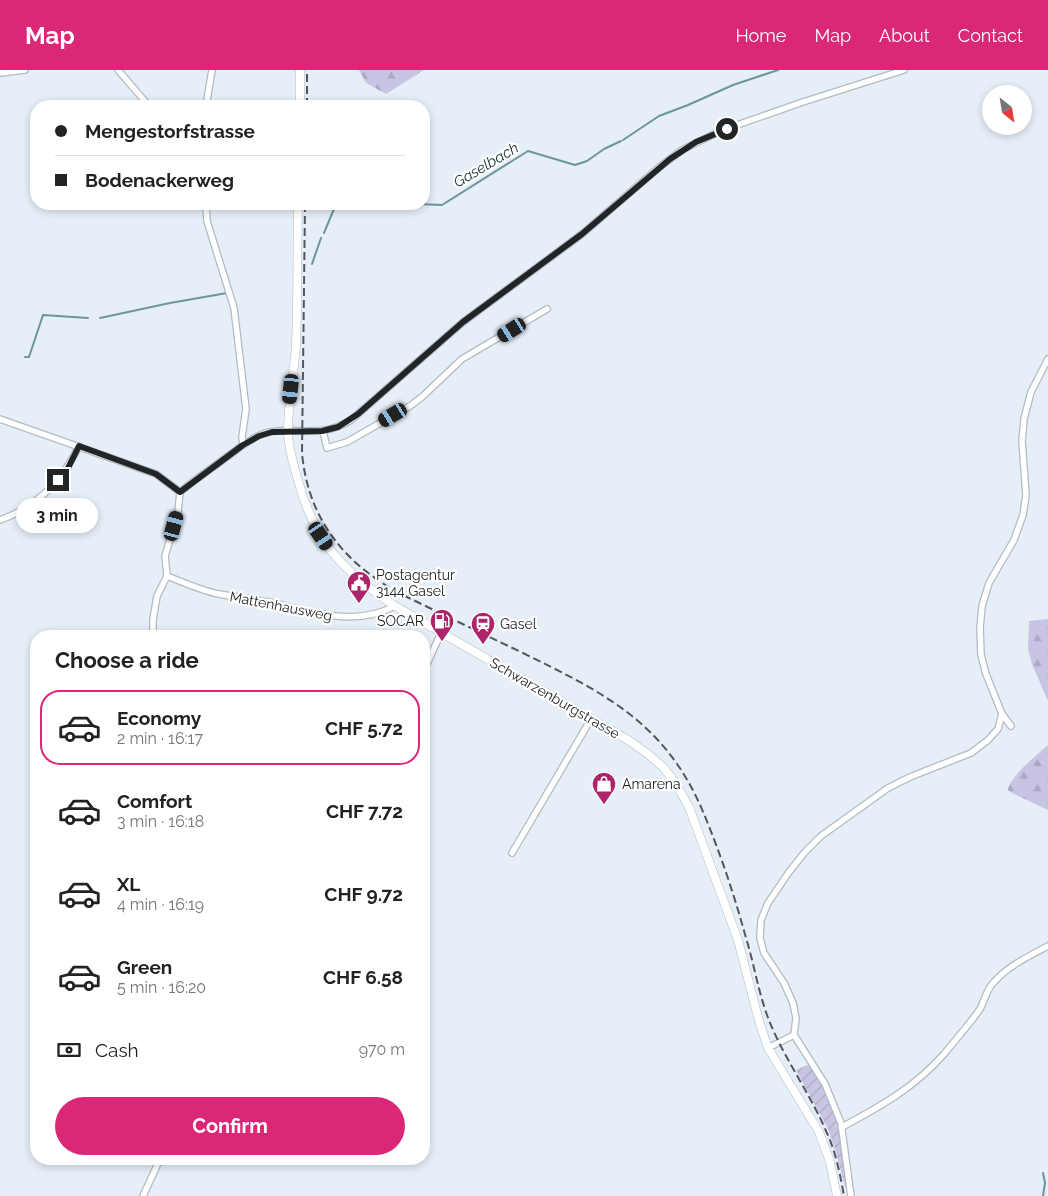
<!DOCTYPE html>
<meta charset="utf-8">
<style>
body{margin:0;font-family:Raleway,sans-serif;background:#f6f6f6;color:#222;height:100vh;display:flex;flex-direction:column;font-size:19px;white-space:nowrap}
*{box-sizing:border-box;margin:0}
p{font-size:16px;color:#767676}
.icon{flex:none;width:28px;height:28px;fill:none;stroke:currentColor;stroke-width:2;stroke-linecap:round;stroke-linejoin:round}
.map{position:relative;flex:1;overflow:hidden}
.panel{position:absolute;left:30px;top:560px;width:400px;height:535px;display:flex;flex-direction:column;background:#fff;border-radius:20px;box-shadow:0 2px 8px #0003}
.panel>*{flex:none}
.hud{position:absolute;left:30px;top:30px;width:400px;height:110px;border-radius:20px;box-shadow:0 2px 8px #0003;display:grid;align-content:center;height:110px;padding:0 25px;background:#fff}
.needle{width:32px;rotate:150deg}
.controls{position:absolute;left:982px;top:15px;display:grid;gap:10px}
.controls a{display:grid;place-items:center;width:50px;height:50px;border-radius:50%;background:#fff;box-shadow:0 2px 8px #0003;font-size:25px}
.end{position:absolute;width:22px;height:22px;margin:-11px;border:6px solid #222528;background:#fff;box-shadow:0 0 0 2px #fff}
.from{border-radius:50%}
.bubble{position:absolute;height:35px;border-radius:18px;background:#fff;box-shadow:0 2px 8px #0003;font-size:16px;font-weight:700;line-height:35px;text-align:center}
.car{position:absolute;width:15px;height:30px;margin:-15px -8px;border-radius:6px;box-shadow:0 0 4px 1px #0007;background:linear-gradient(#222 24%,#8ab4d8 0 40%,#222 0 76%,#8ab4d8 0 86%,#222 0)}
.hud b{display:flex;align-items:center;gap:18px;height:48px;font-size:19px}
.hud b+b{border-top:1px solid #e0e0e0}
.hud i{width:12px;height:12px;background:#222}
ul{padding:0;list-style:none}
li{display:flex;align-items:center;gap:15px;height:75px;margin:0 10px 8px;padding:0 15px;border:2px solid transparent;border-radius:20px}
li div{flex:1}
li b{display:block;font-size:19px}
li em{font-style:normal;font-weight:700}
li.current{border-color:#db2777}
li>.icon{width:45px;height:45px;stroke-width:1.5}
h2{padding:0 25px;font-size:22px;line-height:60px}
.pay{display:flex;align-items:center;gap:12px;height:55px;padding:0 25px;font-size:19px}
.pay p{margin-inline-start:auto}
.action{display:flex;gap:10px;margin-top:auto;padding:10px 25px}
.action a{flex:1;height:58px;border-radius:30px;background:#db2777;color:#fff;font-size:20px;font-weight:700;line-height:58px;text-align:center}
header{display:flex;align-items:center;gap:30px;box-sizing:border-box;height:70px;padding:0 25px;background:#db2777;color:#fff}
header strong{font-size:24px}
nav{display:flex;gap:28px;margin-inline-start:auto;font-size:18px}
.map>svg:first-child{display:block}
.forest{fill:url(#forest-firs)}
.garden{fill:url(#garden-furrows)}
.lines{fill:none;stroke-linecap:round;stroke-linejoin:round}
.stream{stroke:#6c969c;stroke-width:2}
.minor-casing{stroke:#b2bac2;stroke-width:8}
.major-casing{stroke:#b2bac2;stroke-width:9}
.minor{stroke:#fff;stroke-width:5.5}
.major{stroke:#fff;stroke-width:8}
.rail{stroke:#53575b;stroke-width:2;stroke-dasharray:8 4;stroke-linecap:butt}
.route{stroke:#222528;stroke-width:6}
.labels{text-anchor:middle;stroke-width:4.5;stroke-linejoin:round;paint-order:stroke}
.poi-label{font-size:14px;fill:#222528;stroke:#fff;text-anchor:start}
.street-label{font-size:14px;fill:#222528;stroke:#fff}
.water-label{font-size:15px;font-style:italic;fill:#123033;stroke:#fff}
</style>
<header>
<strong>Map</strong>
<nav><a>Home</a><a>Map</a><a>About</a><a>Contact</a></nav>
</header>
<div class="map">
<svg width="1048" height="1126" viewBox="0 0 1048 1126">
<defs>
<pattern id="forest-firs" width="22" height="20" patternUnits="userSpaceOnUse" patternTransform="scale(1.25)"><rect width="22" height="20" fill="#c8c5e4"/><path d="M5 1l3.5 6h-7zM16 11l3.5 6h-7z" fill="#aca9c4"/></pattern>
<pattern id="garden-furrows" width="10" height="10" patternUnits="userSpaceOnUse" patternTransform="scale(1.25)"><rect width="10" height="10" fill="#c8c5e4"/><path d="M-1 1l2-2M0 10L10 0M9 11l2-2" fill="none" stroke="#aca9c4"/></pattern>
</defs>
<rect width="100%" height="100%" fill="#e6eef7"/>
<g class="forest">
<path d="M 359,0 L 424,0 L 386,24 L 366,13 Z"/>
<path d="M 1048,549 L 1048,631 L 1032,594 L 1028,580 L 1029,551 Z"/>
<path d="M 1048,675 L 1048,740 L 1012,723 L 1008,720 C 1009,707 1038,684 1048,675 Z"/>
</g>
<path class="garden" d="M 810,994 C 824,1017 835,1040 841,1066 C 845,1082 845,1100 847,1116 L 845,1117 L 836,1082 L 828,1059 L 796,1000 Z"/>
<g class="lines">
<g class="stream">
<path d="M 623,70 L 659,46 L 688,35 L 733,15 L 778,0"/>
<path d="M 418,134 L 442,135 L 528,81 L 575,95 L 587,91 L 604,79 L 621,71"/>
<path d="M 324,163 L 336,134"/>
<path d="M 312,194 L 321,168"/>
<path d="M 100,248 L 170,233 L 227,223"/>
<path d="M 25,287 L 29,287 L 43,245 L 88,248"/>
<path d="M 1043,1103 L 1045,1113 L 1043,1126"/>
</g>
<defs>
<g id="minor">
<path d="M 118,0 L 149,36"/>
<path d="M 0,3 L 25,0"/>
<path d="M 206,36 L 212,0"/>
<path d="M 206,134 L 207,151 L 234,238 L 246,339 L 242,367 L 243,375"/>
<path d="M 0,349 L 156,404 L 180,422"/>
<path d="M 323,361 L 327,378 L 347,372 L 410,336 L 422,327 L 462,289 L 547,239"/>
<path d="M 0,450 C 37,437 62,411 79,376"/>
<path d="M 167,506 C 182,512 198,519 214,523 C 232,527 250,528 268,532 C 311,541 353,558 395,536"/>
<path d="M 153,566 L 153,550 L 157,526 L 167,506 L 165,486 L 178,442 L 180,422 C 197,408 215,396 232,383 C 243,375 253,367 265,363 C 297,355 319,370 351,350 L 463,252 L 582,164 L 657,99 L 682,80 L 714,64 L 740,54 L 803,32 L 904,0"/>
<path d="M 424,600 L 441,563"/>
<path d="M 1002,644 L 1011,656"/>
<path d="M 512,783 L 591,649"/>
<path d="M 768,978 L 794,965"/>
<path d="M 842,1057 C 881,1036 914,1018 944,984 C 956,969 969,955 980,939 C 985,930 986,920 994,912 C 1008,896 1029,886 1048,876"/>
<path d="M 143,1126 L 160,1089"/>
<path d="M 851,1126 L 841,1053 L 825,1014 L 794,965 L 796,948 L 793,933 L 784,913 L 764,883 L 760,868 L 761,850 L 768,833 L 789,802 L 805,782 L 821,766 L 888,718 L 910,707 L 971,683 L 988,670 L 998,659 L 1002,644 L 986,604 L 981,585 L 980,558 L 982,536 L 989,513 L 1014,470 L 1023,445 L 1026,425 L 1022,371 L 1024,349 L 1031,322 L 1048,289"/>
</g>
<g id="major">
<path d="M 300,36 L 300,0"/>
<path d="M 298,134 C 297,181 298,228 296,275 C 294,304 288,333 288,362 C 288,377 293,392 297,407 C 314,471 341,500 395,536 L 628,670 L 648,684 L 664,698 L 676,714 L 689,737 L 738,870 L 759,951 L 768,978 L 819,1062 L 830,1092 L 837,1126"/>
</g>
</defs>
<use href="#minor" class="minor-casing"/>
<use href="#major" class="major-casing"/>
<use href="#minor" class="minor"/>
<use href="#major" class="major"/>
<g class="rail">
<path d="M 307,36 L 307,0"/>
<path d="M 305,134 L 302,383 C 308,450 346,496 405,526 C 444,545 483,564 523,583 C 602,622 663,651 701,737 C 719,779 734,824 746,868 C 754,894 758,920 767,945 C 782,986 809,1021 826,1061 C 836,1082 840,1104 844,1126"/>
</g>
</g>
<g class="lines">
<path class="route" d="M 58,410 L 68,398 L 79,376 L 156,404 L 180,422 L 243,375 L 259,366 L 272,362 L 322,361 L 338,357 L 358,344 L 463,252 L 582,164 L 670,89 L 696,72 L 727,59"/>
</g>
<defs>
<symbol id="civic-pin" viewBox="-11 -11 22 30"><path d="M0 17L-7.5 6A9.5 9.5 0 1 1 7.5 6Z" fill="#ac246a" stroke="#fff"/><path d="M-.6-6.5H3V-4.5H.6V-3L4-1V1h2V6H-6V1h2V-1L-.6-3ZM-1.2 2.5V6h2.4V2.5Z" fill="#fff"/></symbol>
<symbol id="fuel-pin" viewBox="-11 -11 22 30"><path d="M0 17L-7.5 6A9.5 9.5 0 1 1 7.5 6Z" fill="#ac246a" stroke="#fff"/><path d="M-5.5-6h7V0h2V4h1.3V-2.5L3-4.5l.8-.8L6-3V5H2.5V1h-1V6h-7ZM-4.2-4.7v3.2H.2V-4.7Z" fill="#fff"/></symbol>
<symbol id="station-pin" viewBox="-11 -11 22 30"><path d="M0 17L-7.5 6A9.5 9.5 0 1 1 7.5 6Z" fill="#ac246a" stroke="#fff"/><path d="M-3-6H3Q5-6 5-4V2Q5 4 3 4L4.5 6H3L1.5 4h-3L-3 6H-4.5L-3 4Q-5 4-5 2V-4Q-5-6-3-6ZM-3.5-4v3h7v-3ZM-3.5 1v1.5H-2V1ZM2 1v1.5H3.5V1Z" fill="#fff"/></symbol>
<symbol id="shop-pin" viewBox="-11 -11 22 30"><path d="M0 17L-7.5 6A9.5 9.5 0 1 1 7.5 6Z" fill="#ac246a" stroke="#fff"/><path d="M-5-2.5h2.3a2.7 3.5 0 0 1 5.4 0H5L5.5 6h-11ZM-1.5-2.5h3a1.5 2.3 0 0 0-3 0Z" fill="#fff"/></symbol>
</defs>
<g fill-rule="evenodd">
<use href="#civic-pin" x="345" y="499" width="28" height="38"/>
<use href="#fuel-pin" x="428" y="537" width="28" height="38"/>
<use href="#station-pin" x="469" y="540" width="28" height="38"/>
<use href="#shop-pin" x="590" y="700" width="28" height="38"/>
</g>
<g class="labels">
<g class="poi-label">
<text x="376" y="510">Postagentur<tspan x="376" dy="16">3144 Gasel</tspan></text>
<text x="424" y="556" text-anchor="end">SOCAR</text>
<text x="500" y="559">Gasel</text>
<text x="622" y="719">Amarena</text>
</g>
<g class="street-label">
<text transform="translate(281 536) rotate(11)" y="5">Mattenhausweg</text>
<text transform="translate(555 628) rotate(30)" y="5">Schwarzenburgstrasse</text>
</g>
<g class="water-label">
<text transform="translate(486 95) rotate(-31)" y="5">Gaselbach</text>
</g>
</g>
</svg>
<div class="controls">
<a><svg class="needle" viewBox="-14 -14 28 28"><path d="M0-13l5 13h-10z" fill="#e53935"/><path d="M0 13l5-13h-10z" fill="#767676"/></svg></a>
</div>
<i class="end from" style="left:727px;top:59px"></i>
<i class="end" style="left:58px;top:410px"></i>
<div class="bubble" style="left:16px;top:428px;width:82px">3 min</div>
<i class="car" style="left:512px;top:260px;rotate:238deg"></i>
<i class="car" style="left:291px;top:319px;rotate:186deg"></i>
<i class="car" style="left:393px;top:345px;rotate:239deg"></i>
<i class="car" style="left:174px;top:456px;rotate:15deg"></i>
<i class="car" style="left:321px;top:466px;rotate:146deg"></i>
<div class="hud">
<b><i class="from"></i>Mengestorfstrasse</b>
<b><i></i>Bodenackerweg</b>
</div>
<section class="panel">
<h2>Choose a ride</h2>
<ul>
<li class="current"><svg class="icon" aria-label="car" viewBox="0 0 24 24"><path d="M5 17H2v-5l4-1 3-4h7l3 4 3 1v5h-3M9 17h6M6 11h13"/><circle cx="7" cy="17" r="2"/><circle cx="17" cy="17" r="2"/></svg><div><b>Economy</b><p>2 min · 16:17</p></div><em>CHF 5.72</em></li>
<li><svg class="icon" aria-label="car" viewBox="0 0 24 24"><path d="M5 17H2v-5l4-1 3-4h7l3 4 3 1v5h-3M9 17h6M6 11h13"/><circle cx="7" cy="17" r="2"/><circle cx="17" cy="17" r="2"/></svg><div><b>Comfort</b><p>3 min · 16:18</p></div><em>CHF 7.72</em></li>
<li><svg class="icon" aria-label="car" viewBox="0 0 24 24"><path d="M5 17H2v-5l4-1 3-4h7l3 4 3 1v5h-3M9 17h6M6 11h13"/><circle cx="7" cy="17" r="2"/><circle cx="17" cy="17" r="2"/></svg><div><b>XL</b><p>4 min · 16:19</p></div><em>CHF 9.72</em></li>
<li><svg class="icon" aria-label="car" viewBox="0 0 24 24"><path d="M5 17H2v-5l4-1 3-4h7l3 4 3 1v5h-3M9 17h6M6 11h13"/><circle cx="7" cy="17" r="2"/><circle cx="17" cy="17" r="2"/></svg><div><b>Green</b><p>5 min · 16:20</p></div><em>CHF 6.58</em></li>
</ul>
<div class="pay"><svg class="icon" aria-label="cash" viewBox="0 0 24 24"><path d="M3 7h18v10H3z"/><circle cx="12" cy="12" r="2"/></svg>Cash<p>970 m</p></div>
<div class="action"><a>Confirm</a></div>
</section>
</div>
